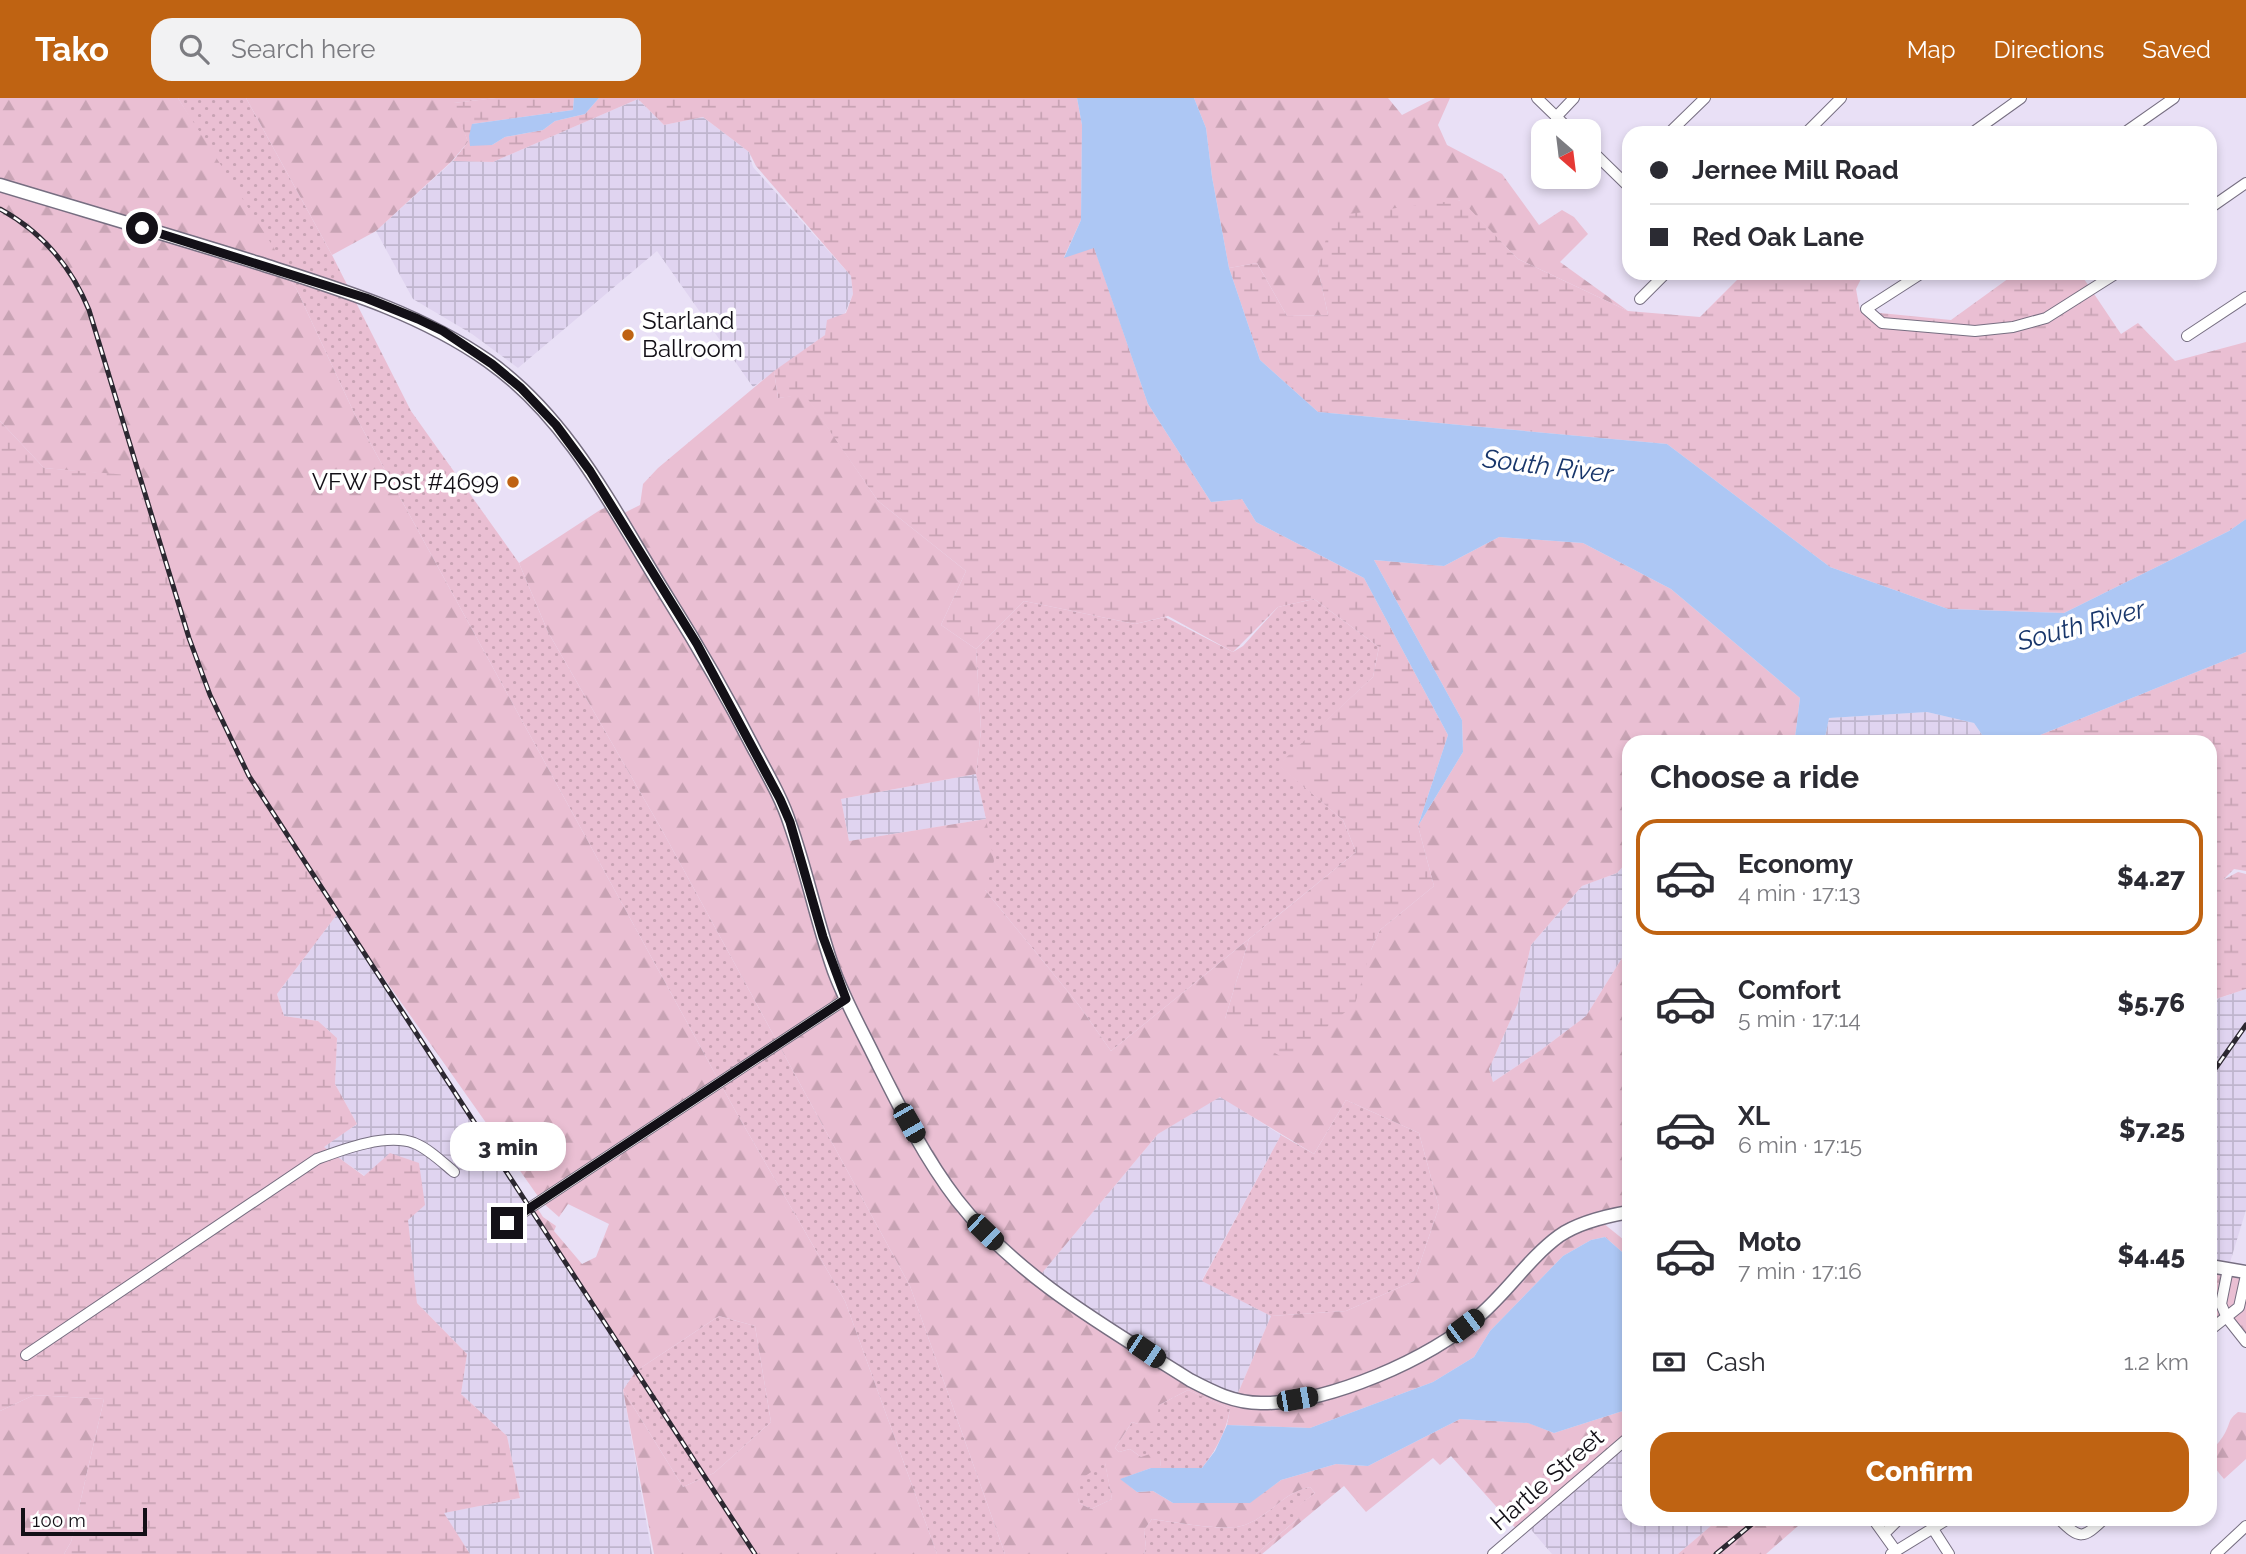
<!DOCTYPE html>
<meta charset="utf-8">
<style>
body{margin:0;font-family:Raleway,sans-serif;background:#f2f2f3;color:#2b2b33;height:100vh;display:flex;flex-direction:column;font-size:26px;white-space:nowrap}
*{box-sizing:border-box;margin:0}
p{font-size:23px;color:#7c7c81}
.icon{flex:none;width:38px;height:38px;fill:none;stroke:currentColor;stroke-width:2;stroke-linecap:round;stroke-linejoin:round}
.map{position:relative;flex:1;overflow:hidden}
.panel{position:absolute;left:1622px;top:637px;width:595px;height:791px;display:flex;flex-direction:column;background:#fff;border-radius:21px;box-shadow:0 4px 10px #0003}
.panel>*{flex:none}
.guide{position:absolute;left:1622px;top:28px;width:595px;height:154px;border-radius:21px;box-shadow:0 4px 10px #0003;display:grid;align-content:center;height:154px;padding:0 28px;background:#fff}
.needle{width:46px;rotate:152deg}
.fabs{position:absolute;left:1531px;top:21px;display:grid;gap:14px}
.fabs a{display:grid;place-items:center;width:70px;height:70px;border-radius:14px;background:#fff;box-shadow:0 4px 10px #0003;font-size:35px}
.scale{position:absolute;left:21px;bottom:18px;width:126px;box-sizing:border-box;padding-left:7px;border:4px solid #131017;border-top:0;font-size:19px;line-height:24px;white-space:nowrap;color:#131017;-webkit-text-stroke:5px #fff;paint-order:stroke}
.end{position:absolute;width:32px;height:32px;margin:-16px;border:9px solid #131017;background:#fff;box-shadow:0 0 0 4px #fff}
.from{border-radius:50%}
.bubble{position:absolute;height:49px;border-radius:21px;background:#fff;box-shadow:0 4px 10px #0003;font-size:23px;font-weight:800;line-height:49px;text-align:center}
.car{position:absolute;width:21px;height:42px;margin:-21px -10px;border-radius:9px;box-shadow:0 0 5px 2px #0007;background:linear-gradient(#222 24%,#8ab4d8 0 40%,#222 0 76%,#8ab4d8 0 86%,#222 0)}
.guide b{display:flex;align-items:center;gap:24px;height:66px;font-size:26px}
.guide b+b{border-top:2px solid #e1e1e2}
.guide i{width:18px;height:18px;background:#2b2b33}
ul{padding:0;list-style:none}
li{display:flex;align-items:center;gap:21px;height:116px;margin:0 14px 10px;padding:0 14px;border:4px solid transparent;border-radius:21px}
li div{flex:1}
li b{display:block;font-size:26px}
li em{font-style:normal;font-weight:800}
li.selected{border-color:#bf6312}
li>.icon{width:63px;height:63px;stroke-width:1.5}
h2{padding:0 28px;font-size:32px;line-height:84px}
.pay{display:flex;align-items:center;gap:18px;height:77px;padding:0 28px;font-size:26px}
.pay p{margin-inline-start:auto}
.cta{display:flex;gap:14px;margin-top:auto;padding:14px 28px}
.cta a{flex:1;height:80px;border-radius:21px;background:#bf6312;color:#fff;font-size:28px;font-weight:800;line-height:80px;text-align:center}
header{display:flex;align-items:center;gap:42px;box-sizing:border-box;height:98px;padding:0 35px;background:#bf6312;color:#fff}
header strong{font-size:33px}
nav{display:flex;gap:38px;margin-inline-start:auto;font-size:24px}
.search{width:490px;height:63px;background:#f2f2f3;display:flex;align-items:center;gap:18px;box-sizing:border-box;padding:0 24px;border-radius:21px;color:#7c7c81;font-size:26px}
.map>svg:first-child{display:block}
.industrial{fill:url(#industrial-grid)}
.grass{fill:url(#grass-dots)}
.forest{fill:url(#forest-firs);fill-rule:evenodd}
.wetland{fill:url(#wetland-marsh)}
.water{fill:#adc7f4}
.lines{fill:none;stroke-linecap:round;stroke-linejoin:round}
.minor-casing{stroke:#766e81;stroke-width:12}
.tertiary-casing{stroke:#766e81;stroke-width:15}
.minor{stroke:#fff;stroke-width:10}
.tertiary{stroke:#fff;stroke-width:12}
.rail-casing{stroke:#2c2831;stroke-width:5}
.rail{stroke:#fff;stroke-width:2.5;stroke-dasharray:8;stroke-linecap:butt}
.route{stroke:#131017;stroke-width:9}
.poi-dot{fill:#bf6312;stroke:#fff;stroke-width:2.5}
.labels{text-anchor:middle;stroke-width:7;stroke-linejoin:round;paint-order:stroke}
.poi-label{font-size:24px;fill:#131017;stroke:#fff;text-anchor:start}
.street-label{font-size:24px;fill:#131017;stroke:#fff}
.water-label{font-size:26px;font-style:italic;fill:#18366b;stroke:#fff}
</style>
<header>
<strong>Tako</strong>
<div class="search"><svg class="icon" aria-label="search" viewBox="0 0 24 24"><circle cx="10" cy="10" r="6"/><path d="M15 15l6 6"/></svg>Search here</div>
<nav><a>Map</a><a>Directions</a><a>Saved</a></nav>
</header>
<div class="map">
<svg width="2246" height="1456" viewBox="0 0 2246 1456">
<defs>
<pattern id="industrial-grid" width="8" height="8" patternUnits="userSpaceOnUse" patternTransform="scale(1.75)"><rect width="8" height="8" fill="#e0d4f0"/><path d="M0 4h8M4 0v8" fill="none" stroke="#bfb5cd"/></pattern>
<pattern id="grass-dots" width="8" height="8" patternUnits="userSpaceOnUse" patternTransform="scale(1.75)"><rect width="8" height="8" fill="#eabfd3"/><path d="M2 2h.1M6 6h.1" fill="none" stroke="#c8a3b4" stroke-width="1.8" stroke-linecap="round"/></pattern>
<pattern id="forest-firs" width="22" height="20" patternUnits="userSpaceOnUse" patternTransform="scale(1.75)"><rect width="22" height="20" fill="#eabfd3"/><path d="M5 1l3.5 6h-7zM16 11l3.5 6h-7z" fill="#c8a3b4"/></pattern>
<pattern id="wetland-marsh" width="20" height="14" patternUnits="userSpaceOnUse" patternTransform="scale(1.75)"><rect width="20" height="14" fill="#eabfd3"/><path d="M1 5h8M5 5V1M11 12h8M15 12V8" fill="none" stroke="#c8a3b4"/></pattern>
</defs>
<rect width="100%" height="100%" fill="#e9e0f6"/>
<g class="industrial">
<path d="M 638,1 L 664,27 L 703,19 L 749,54 L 753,69 L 851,178 L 853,196 L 845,215 L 825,237 L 753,289 L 657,153 L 518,270 L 472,236 L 413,201 L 376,133 L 453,63 L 493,64 Z"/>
<path d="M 1927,614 L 1974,625 L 1987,644 L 1824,644 L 1829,620 Z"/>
<path d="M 976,676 L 986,721 L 849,743 L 841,701 Z"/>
<path d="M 1629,762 L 1629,855 L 1622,860 L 1586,918 L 1541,952 L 1493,984 L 1489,971 L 1518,905 L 1531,847 L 1582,788 L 1617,775 Z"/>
<path d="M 338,815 L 636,1273 L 623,1292 L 652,1456 L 470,1456 L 443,1415 L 520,1400 L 507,1338 L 461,1296 L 467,1256 L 417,1205 L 407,1121 L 365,1078 L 323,1049 L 357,1026 L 335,986 L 337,940 L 318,923 L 284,918 L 277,896 Z"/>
<path d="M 2246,891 L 2246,1112 L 2228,1171 L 2210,1168 L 2210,894 L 2217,901 Z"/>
<path d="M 1220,998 L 1281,1037 L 1202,1182 L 1271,1218 L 1235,1302 L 1215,1296 L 1037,1181 L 1158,1036 Z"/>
<path d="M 1629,1339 L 1629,1421 L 1719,1421 L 1678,1456 L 1552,1456 L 1527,1427 Z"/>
</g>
<g class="grass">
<path d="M 178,0 L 246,0 L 332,157 L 411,313 L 519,465 L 548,534 L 662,732 L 910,1188 L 1005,1456 L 937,1456 L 845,1203 L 736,1014 L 356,319 L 296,190 L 283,173 Z"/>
<path d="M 1314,501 L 1379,549 L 1373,579 L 1279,667 L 1343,722 L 1356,754 L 1111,953 L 1078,906 L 985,792 L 986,721 L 976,676 L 981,632 L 976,551 L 1024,503 L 1135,526 L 1165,519 L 1233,554 L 1243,548 L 1278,509 Z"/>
<path d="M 1346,1002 L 1419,1035 L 1439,1109 L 1414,1183 L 1346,1213 L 1271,1218 L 1202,1183 L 1281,1037 L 1314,1056 Z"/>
<path d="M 719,1218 L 755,1228 L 771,1324 L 714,1375 L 683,1389 L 623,1292 L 636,1273 Z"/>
<path d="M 1188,1292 L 1230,1311 C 1226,1334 1216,1352 1202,1370 L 1160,1370 L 1161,1361 L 1141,1359 L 1130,1351 L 1119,1354 L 1115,1350 L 1132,1324 L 1138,1326 L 1159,1307 Z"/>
<path d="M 1105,1364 L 1112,1401 L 1091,1411 L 1079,1405 L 1075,1384 Z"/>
<path d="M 1310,1389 L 1315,1395 L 1294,1412 L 1300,1419 L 1256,1456 L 1144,1456 L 1146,1450 L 1144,1432 L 1152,1421 C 1173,1424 1226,1434 1245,1427 C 1270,1418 1282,1395 1310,1389 Z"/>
</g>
<g class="forest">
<path d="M 0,0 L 178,0 L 274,150 L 283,173 L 296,190 L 356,319 L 736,1014 L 845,1203 L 937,1456 L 654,1456 L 623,1292 L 683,1389 L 714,1375 L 771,1324 L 755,1228 L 719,1218 L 636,1273 L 530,1112 L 536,1108 L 543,1119 L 556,1128 L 554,1133 L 582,1166 L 596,1159 L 609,1126 L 568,1106 L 559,1119 L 542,1104 L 338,815 L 249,678 L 210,597 L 189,540 L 140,379 L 44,370 L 0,323 Z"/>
<path d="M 246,0 L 496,0 L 454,5 L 468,44 L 452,63 L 376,133 L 332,157 Z"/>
<path d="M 1194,0 L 1388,0 L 1402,17 L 1435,0 L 1450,0 L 1438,27 L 1447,47 L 1502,76 L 1539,127 L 1562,112 L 1574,119 L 1588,136 L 1560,164 L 1628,213 L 1518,161 L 1460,102 L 1318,171 L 1328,217 L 1287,218 L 1257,165 L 1229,170 L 1212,79 L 1206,30 Z"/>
<path d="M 774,273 L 778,300 L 805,296 L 878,403 L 966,473 L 941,527 L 976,551 L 981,632 L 976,676 L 841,701 L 849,743 L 986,721 L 994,763 L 985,792 L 1078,906 L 1111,953 L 1249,841 L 1225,921 L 1371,852 L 1380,832 L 1434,788 L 1418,728 L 1463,654 L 1462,622 L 1374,462 L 1444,468 L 1499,439 L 1583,445 L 1671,491 L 1800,600 L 1795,640 L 1792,644 L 1629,644 L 1629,762 L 1617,775 L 1582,788 L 1531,847 L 1518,905 L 1489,971 L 1493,984 L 1541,952 L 1586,918 L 1622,860 L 1629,855 L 1629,903 L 1626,908 L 1629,911 L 1629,1114 L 1598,1121 L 1629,1146 L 1629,1160 L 1605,1139 L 1591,1142 L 1563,1158 L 1490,1233 L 1474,1259 L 1433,1284 L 1310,1330 L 1227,1327 L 1230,1311 L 1188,1292 L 1159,1307 L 1156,1333 L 1140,1335 L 1138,1326 L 1132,1324 L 1115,1350 L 1119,1354 L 1130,1351 L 1141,1359 L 1156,1354 L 1161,1361 L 1160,1370 L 1151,1370 L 1121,1381 L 1137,1394 L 1153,1393 L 1173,1405 L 1249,1405 L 1281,1382 L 1336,1366 L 1368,1368 L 1460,1321 L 1529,1325 L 1554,1335 L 1629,1311 L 1629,1339 L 1519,1434 L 1451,1358 L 1440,1367 L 1433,1360 L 1366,1414 L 1344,1388 L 1262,1456 L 1256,1456 L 1299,1420 L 1293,1412 L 1315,1395 L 1310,1389 C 1282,1395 1270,1418 1245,1427 C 1226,1434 1174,1424 1152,1421 L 1144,1432 L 1146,1450 L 1144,1456 L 1005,1456 L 910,1188 L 662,732 L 548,534 L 519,465 L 600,412 L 611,407 L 618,418 L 640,407 L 643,386 L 658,370 ZM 1220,999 L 1314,1056 L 1346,1002 L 1419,1035 L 1439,1109 L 1414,1183 L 1346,1213 L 1271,1218 L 1235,1302 L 1094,1219 L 1037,1181 L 1158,1036 ZM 1105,1365 L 1112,1401 L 1091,1411 L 1079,1405 L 1076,1384 Z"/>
<path d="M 2210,1168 L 2246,1174 L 2246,1244 L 2227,1221 L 2210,1232 Z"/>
<path d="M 34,1297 L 104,1301 L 71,1444 L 64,1456 L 0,1456 L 0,1313 Z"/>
<path d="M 2238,1314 L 2246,1315 L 2246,1361 L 2224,1381 C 2198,1349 2212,1360 2226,1333 C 2231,1323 2228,1322 2238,1314 Z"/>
<path d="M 1719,1421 L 1806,1421 L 1766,1456 L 1678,1456 Z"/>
</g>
<g class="wetland">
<path d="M 496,0 L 574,0 L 573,12 L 472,26 L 492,47 L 505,39 L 543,32 L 555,23 L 585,16 L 599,0 L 1077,0 L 1082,27 L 1081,122 L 1064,159 L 1094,149 L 1148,306 L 1211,404 L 1242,401 L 1256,424 L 1364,480 L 1448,637 L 1418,728 L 1434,788 L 1380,832 L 1371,852 L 1355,906 L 1287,962 L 1250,941 L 1225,921 L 1249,841 L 1356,754 L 1343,722 L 1278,667 L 1373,579 L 1379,549 L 1314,501 L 1278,509 L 1233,554 L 1168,518 L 1135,526 L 1024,503 L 976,551 L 941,527 L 966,473 L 878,403 L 805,297 L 778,300 L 774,273 L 825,237 L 827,222 L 846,215 L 853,196 L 851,178 L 756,68 L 749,54 L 703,19 L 664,27 L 638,1 L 493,64 L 453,63 L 468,44 L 453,5 Z"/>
<path d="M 1461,102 L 1518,161 L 1628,213 L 1700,219 L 1744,175 L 1864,175 L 1856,191 L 1860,213 L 1951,222 L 2016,175 L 2080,175 L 2121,236 L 2138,225 L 2175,263 L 2246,244 L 2246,421 L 2229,433 L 2064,515 L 1948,511 L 1830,469 L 1667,346 L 1318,314 L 1260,262 L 1229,170 L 1257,165 L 1287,218 L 1328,217 L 1318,171 L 1332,118 Z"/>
<path d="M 0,323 L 44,370 L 140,378 C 163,451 181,527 210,598 C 243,675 291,745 338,815 L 277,896 L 284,918 L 318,923 L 337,940 L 335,986 L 357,1026 L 324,1049 L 364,1078 L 390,1055 L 419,1065 L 425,1107 L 408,1122 L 417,1205 L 467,1256 L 461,1296 L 507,1338 L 520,1400 L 444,1415 L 470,1456 L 64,1456 L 71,1444 L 104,1301 L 34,1297 L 0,1313 Z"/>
<path d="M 2246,554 L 2246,773 L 2234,771 L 2223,782 L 2238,774 L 2246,776 L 2246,891 L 2216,901 L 2210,894 L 2210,644 L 2023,644 Z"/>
</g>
<g class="water">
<path d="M 574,0 L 599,0 L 585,16 L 555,23 L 543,32 L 505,39 L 492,47 L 470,48 L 469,38 L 472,26 L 573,12 Z"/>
<path d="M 1077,0 L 1194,0 L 1206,30 L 1212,79 L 1229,170 L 1260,262 L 1318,314 L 1667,346 L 1830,469 L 1948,511 L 2064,515 L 2229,433 L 2246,421 L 2246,554 L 2023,644 L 1987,644 L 1974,625 L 1927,614 L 1829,620 L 1824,644 L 1792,644 L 1795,640 L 1800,600 L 1671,491 L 1583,445 L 1499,439 L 1444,468 L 1374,462 L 1462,622 L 1463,654 L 1418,728 L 1448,637 L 1364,480 L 1256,424 L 1242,401 L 1211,404 L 1148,306 L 1094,150 L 1064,160 L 1081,122 L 1082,27 Z"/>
<path d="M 1605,1139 L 1629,1160 L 1629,1311 L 1554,1335 L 1528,1325 L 1460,1321 L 1368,1368 L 1336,1366 L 1281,1382 L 1250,1405 L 1173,1405 L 1153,1393 L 1137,1394 L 1120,1381 L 1151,1370 L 1202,1370 L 1215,1353 L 1227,1327 L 1310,1330 L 1433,1284 L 1474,1259 L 1490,1233 L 1563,1158 L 1591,1142 Z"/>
</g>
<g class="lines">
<defs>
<g id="minor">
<path d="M 1537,0 L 1571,33"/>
<path d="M 1556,19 L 1574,0"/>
<path d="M 1669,35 L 1705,0"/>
<path d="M 1806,35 L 1841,0"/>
<path d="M 1972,35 L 2021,0"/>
<path d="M 2124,35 L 2174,0"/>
<path d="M 1589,50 L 1629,89"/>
<path d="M 2210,110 L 2246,85"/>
<path d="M 1922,175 L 1866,211 L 1882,225 L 1975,233 L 2013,229 L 2046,220 L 2117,175"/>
<path d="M 1640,201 L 1666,175"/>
<path d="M 2187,238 L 2246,199"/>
<path d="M 507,1125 L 846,901"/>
<path d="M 2228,1171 L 2221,1206 L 2227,1220 L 2246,1244"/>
<path d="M 2210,1232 L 2239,1209 L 2246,1177"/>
<path d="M 26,1257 L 317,1061 C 344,1051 386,1035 414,1045 C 429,1051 442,1064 454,1074"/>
<path d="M 1873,1421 L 1896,1453"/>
<path d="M 2059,1421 C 2080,1442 2083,1441 2104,1421"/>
<path d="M 1933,1431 L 1949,1456"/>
<path d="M 1885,1435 L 1899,1421"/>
<path d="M 1493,1456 L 1629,1339"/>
<path d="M 1891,1456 L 1948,1421"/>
<path d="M 2216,1456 L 2246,1428"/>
</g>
<g id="tertiary">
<path d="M 0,87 C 86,113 172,138 258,165 C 339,191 418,214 488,263 C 570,321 615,415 666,497 C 698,548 728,600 755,653 C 768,677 782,701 790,726 C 807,774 817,825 834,873 C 845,903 862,933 876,962 C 900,1010 924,1059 957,1102 C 1018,1180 1108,1230 1190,1282 C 1213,1294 1234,1305 1261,1305 C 1327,1306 1431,1261 1480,1217 C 1508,1193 1529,1160 1559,1138 C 1579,1124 1606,1118 1629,1114"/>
<path d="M 2210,1168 L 2246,1174"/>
</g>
</defs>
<use href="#minor" class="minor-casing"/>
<use href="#tertiary" class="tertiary-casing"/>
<use href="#minor" class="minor"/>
<use href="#tertiary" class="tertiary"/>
<defs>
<g id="rail">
<path d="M 0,111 C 42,134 71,168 89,212 L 189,540 L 210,597 L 249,678 L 755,1456"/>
<path d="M 2210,978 L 2246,927"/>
<path d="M 1716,1456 L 1758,1421"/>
</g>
</defs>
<use href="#rail" class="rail-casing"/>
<use href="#rail" class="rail"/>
</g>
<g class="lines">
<path class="route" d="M 142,130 L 366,200 L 418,221 L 443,233 L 492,266 L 521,290 L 556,327 L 590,373 L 697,546 L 780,701 L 790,724 L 823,839 L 846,901 L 507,1125"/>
</g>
<g class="poi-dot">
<circle cx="628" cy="237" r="7"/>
<circle cx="513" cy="384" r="7"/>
</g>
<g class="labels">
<g class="poi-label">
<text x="642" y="231">Starland<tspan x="642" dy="28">Ballroom</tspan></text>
<text x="499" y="392" text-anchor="end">VFW Post #4699</text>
</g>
<g class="street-label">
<text transform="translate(1547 1382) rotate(-41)" y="8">Hartle Street</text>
</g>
<g class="water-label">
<text transform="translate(1548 368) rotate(7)" y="9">South River</text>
<text transform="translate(2081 527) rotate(-15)" y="9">South River</text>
</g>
</g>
</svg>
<div class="fabs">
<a><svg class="needle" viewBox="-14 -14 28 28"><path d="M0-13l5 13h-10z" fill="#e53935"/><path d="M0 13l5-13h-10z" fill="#7c7c81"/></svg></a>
</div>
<div class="scale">100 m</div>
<i class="end from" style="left:142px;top:130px"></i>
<i class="end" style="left:507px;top:1125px"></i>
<div class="bubble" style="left:450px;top:1024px;width:116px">3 min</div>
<i class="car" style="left:909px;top:1025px;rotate:150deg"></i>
<i class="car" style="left:985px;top:1134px;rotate:134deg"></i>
<i class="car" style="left:1465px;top:1228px;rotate:53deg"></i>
<i class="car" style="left:1146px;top:1253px;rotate:124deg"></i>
<i class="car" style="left:1297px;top:1301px;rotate:80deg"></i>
<div class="guide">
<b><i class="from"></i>Jernee Mill Road</b>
<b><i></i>Red Oak Lane</b>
</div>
<section class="panel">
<h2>Choose a ride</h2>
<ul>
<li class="selected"><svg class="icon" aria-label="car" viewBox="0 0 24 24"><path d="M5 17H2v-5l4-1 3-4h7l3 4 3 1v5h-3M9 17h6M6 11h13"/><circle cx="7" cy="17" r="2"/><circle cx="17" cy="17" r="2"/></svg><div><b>Economy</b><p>4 min · 17:13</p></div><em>$4.27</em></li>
<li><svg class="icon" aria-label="car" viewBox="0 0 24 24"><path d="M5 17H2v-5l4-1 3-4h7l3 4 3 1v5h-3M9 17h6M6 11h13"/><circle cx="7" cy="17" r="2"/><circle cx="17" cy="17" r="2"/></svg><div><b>Comfort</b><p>5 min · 17:14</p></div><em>$5.76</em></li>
<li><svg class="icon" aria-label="car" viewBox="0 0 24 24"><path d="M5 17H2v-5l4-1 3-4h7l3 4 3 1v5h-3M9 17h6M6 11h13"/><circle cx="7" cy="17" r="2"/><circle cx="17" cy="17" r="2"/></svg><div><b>XL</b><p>6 min · 17:15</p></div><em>$7.25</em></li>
<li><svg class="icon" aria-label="car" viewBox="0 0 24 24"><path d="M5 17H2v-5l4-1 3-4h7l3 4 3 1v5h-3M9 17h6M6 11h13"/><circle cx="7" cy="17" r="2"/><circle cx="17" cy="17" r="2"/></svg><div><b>Moto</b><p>7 min · 17:16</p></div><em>$4.45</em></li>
</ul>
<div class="pay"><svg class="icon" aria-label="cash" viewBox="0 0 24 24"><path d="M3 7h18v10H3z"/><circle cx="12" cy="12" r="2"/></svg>Cash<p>1.2 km</p></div>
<div class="cta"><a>Confirm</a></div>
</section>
</div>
